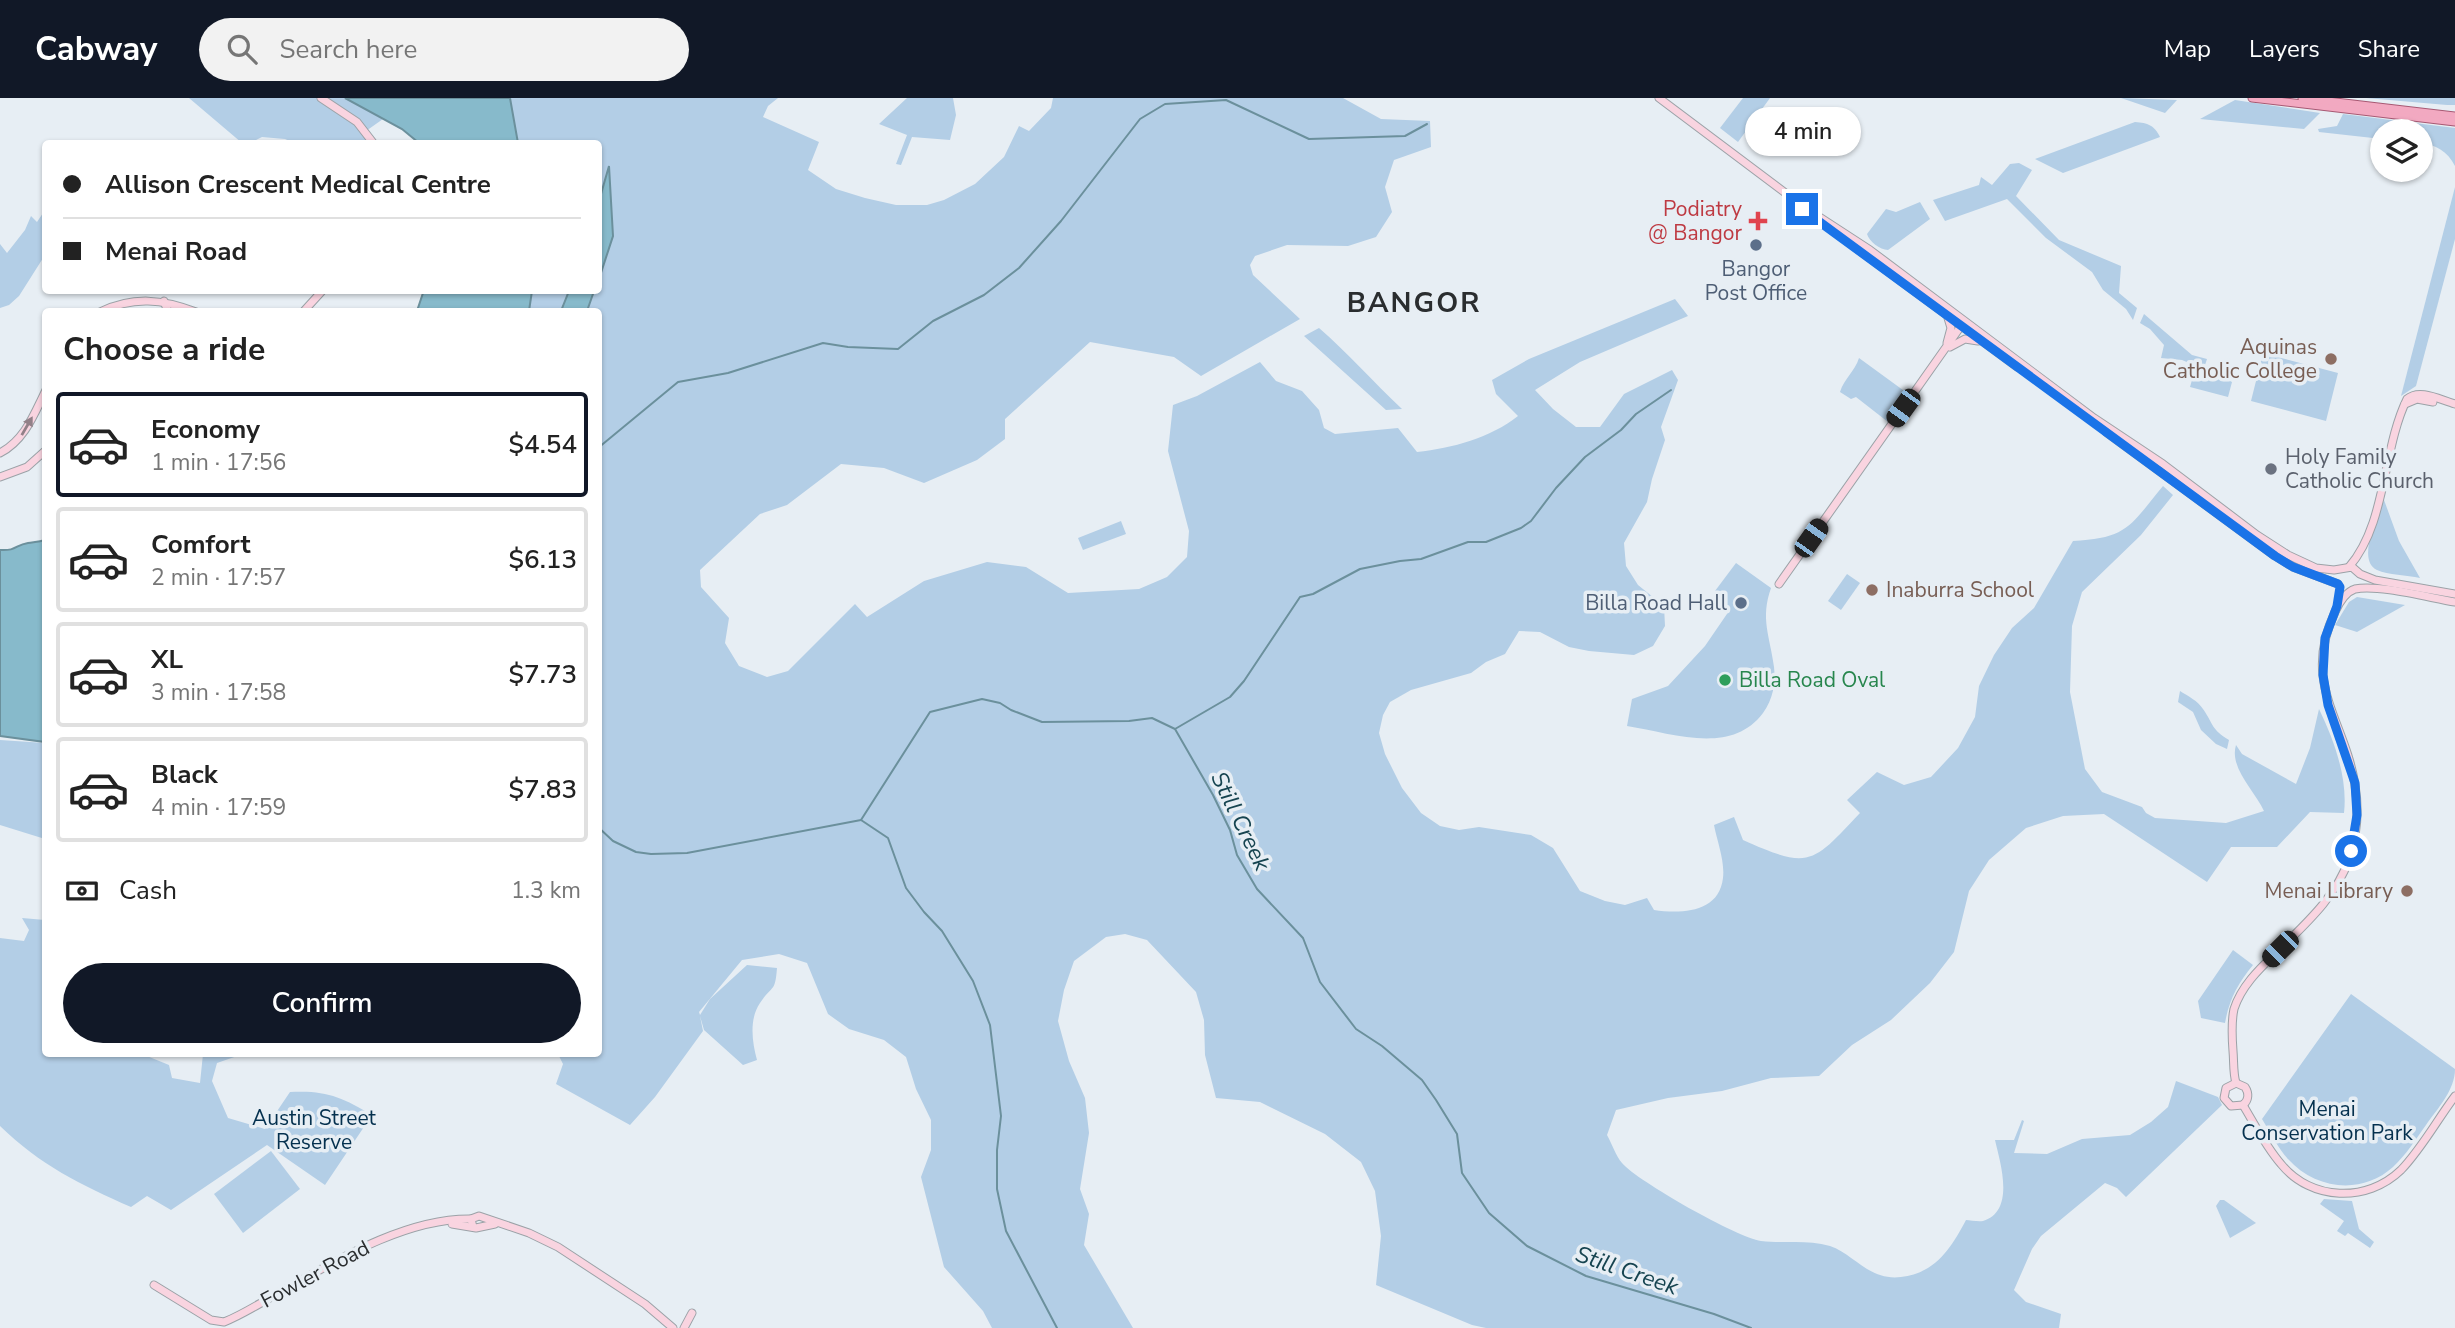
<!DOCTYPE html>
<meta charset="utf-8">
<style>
body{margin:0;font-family:"Nunito Sans",sans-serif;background:#f2f2f2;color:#222;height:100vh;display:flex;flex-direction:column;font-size:26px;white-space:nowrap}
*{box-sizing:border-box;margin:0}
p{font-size:23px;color:#767676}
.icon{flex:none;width:38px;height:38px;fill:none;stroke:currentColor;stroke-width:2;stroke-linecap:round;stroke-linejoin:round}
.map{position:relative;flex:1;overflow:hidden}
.drawer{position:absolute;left:42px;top:210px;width:560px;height:749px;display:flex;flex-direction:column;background:#fff;border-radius:7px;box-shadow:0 2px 5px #0004}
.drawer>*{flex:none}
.guide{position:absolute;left:42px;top:42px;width:560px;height:154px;border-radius:7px;box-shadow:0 2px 5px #0004;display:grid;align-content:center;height:154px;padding:0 21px;background:#fff}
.buttons{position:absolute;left:2370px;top:21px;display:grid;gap:14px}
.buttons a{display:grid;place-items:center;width:63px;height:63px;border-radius:50%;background:#fff;box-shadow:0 2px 5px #0004;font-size:35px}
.end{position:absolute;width:32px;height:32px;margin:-16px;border:9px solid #1a73e8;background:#fff;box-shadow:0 0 0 4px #fff}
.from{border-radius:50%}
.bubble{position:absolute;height:49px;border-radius:24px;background:#fff;box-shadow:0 2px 5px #0004;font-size:23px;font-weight:600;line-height:49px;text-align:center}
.car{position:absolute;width:21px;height:42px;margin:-21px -10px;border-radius:9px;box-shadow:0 0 5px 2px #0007;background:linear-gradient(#222 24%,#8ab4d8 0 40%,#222 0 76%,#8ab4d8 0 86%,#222 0)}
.guide b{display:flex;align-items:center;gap:24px;height:66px;font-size:26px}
.guide b+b{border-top:2px solid #e0e0e0}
.guide i{width:18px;height:18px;background:#222}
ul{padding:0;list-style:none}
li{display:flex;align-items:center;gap:21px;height:105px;margin:0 14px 10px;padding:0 7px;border:4px solid #e0e0e0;border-radius:7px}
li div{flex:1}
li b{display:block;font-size:26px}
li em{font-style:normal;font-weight:600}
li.on{border-color:#111827}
li>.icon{width:63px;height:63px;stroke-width:1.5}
h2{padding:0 21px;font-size:32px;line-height:84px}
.pay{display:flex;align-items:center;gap:18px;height:77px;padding:0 21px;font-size:26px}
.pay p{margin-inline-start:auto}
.primary-button{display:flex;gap:14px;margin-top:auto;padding:14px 21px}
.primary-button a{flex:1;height:80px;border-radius:42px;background:#111827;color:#fff;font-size:28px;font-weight:600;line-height:80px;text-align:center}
header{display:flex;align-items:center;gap:42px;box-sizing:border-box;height:98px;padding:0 35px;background:#111827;color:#fff}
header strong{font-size:33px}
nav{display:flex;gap:38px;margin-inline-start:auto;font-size:24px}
.search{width:490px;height:63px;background:#f2f2f2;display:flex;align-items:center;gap:18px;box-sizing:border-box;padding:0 24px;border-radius:38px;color:#767676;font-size:26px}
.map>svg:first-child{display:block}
.green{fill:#b3cee6}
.water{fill:#87bacb;stroke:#6b909c;stroke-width:2}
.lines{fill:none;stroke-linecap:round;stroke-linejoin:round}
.stream{stroke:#6b909c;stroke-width:2}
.secondary-casing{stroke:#9ba2a7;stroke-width:9}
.primary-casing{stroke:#a75973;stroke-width:9}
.secondary{stroke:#f9d4e0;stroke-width:7}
.primary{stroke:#f2a9c1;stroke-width:7}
.oneway{fill:#928088}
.route{stroke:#1a73e8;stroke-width:9}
.health-dot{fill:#e0444e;stroke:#e7eef4;stroke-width:2.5}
.service-dot{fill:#5c6f8a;stroke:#e7eef4;stroke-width:2.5}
.education-dot{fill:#8d6e63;stroke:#e7eef4;stroke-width:2.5}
.worship-dot{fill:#6b7280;stroke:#e7eef4;stroke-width:2.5}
.leisure-dot{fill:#2e9e5b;stroke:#e7eef4;stroke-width:2.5}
.labels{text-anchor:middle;stroke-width:7;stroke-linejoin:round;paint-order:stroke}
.health-label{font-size:21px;fill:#be3a42;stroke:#e7eef4;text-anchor:end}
.service-label{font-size:21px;fill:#4e5e75;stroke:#e7eef4}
.education-label{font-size:21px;fill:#785e54;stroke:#e7eef4;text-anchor:end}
.worship-label{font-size:21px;fill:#5b616d;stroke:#e7eef4;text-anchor:start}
.leisure-label{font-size:21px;fill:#27864d;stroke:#e7eef4;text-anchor:start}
.park-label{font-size:21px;fill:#04304e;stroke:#e7eef4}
.street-label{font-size:21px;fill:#2a2d2f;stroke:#e7eef4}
.water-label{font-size:23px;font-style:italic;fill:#164450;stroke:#e7eef4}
.district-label{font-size:28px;font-weight:bold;letter-spacing:2px;fill:#2a2d2f;stroke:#e7eef4}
</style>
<header>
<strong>Cabway</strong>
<div class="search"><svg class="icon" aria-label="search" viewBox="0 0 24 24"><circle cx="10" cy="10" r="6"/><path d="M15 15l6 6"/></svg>Search here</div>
<nav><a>Map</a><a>Layers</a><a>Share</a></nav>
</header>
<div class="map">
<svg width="2455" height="1230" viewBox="0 0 2455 1230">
<rect width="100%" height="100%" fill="#e7eef4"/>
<g class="green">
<path d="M 189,0 L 345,0 L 383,21 L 366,33 L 374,45 L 352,45 L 350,43 L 343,45 L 297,46 L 285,41 L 262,39 L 250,45 L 242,45 Z"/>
<path d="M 510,0 L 778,0 L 768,8 L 763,19 L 819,44 L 808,72 L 836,91 L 865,100 L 896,107 L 927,107 L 944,102 L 975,86 L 1004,59 L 1019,28 L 1029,33 L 1051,10 L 1053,0 L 1343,0 L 1381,21 L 1430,23 L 1431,49 L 1394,62 L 1385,89 L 1392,114 L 1376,139 L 1348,148 L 1287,147 L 1255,158 L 1250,167 L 1253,177 L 1300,221 L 1201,278 L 1174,259 L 1090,244 L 1005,321 L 1005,341 L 977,362 L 924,385 L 884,370 L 841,366 L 787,407 L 760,416 L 700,472 L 701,489 L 729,520 L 725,545 L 739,568 L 767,579 L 788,573 L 855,506 L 867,519 L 924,483 L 987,464 L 1026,469 L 1068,495 L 1139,491 L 1167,479 L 1187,459 L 1189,433 L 1168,353 L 1173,307 L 1197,298 L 1260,264 L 1276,283 L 1302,293 L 1319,312 L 1324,330 L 1335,336 L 1398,330 L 1417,354 C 1453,350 1490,340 1518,318 L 1496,296 L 1492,282 L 1529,261 L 1675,201 L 1688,218 L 1580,264 L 1535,292 L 1553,311 L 1576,329 L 1600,329 L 1624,296 L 1672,272 L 1678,282 L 1661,329 L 1665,342 L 1652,381 L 1647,404 L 1624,445 L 1626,468 L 1638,487 L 1664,508 L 1665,528 L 1653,548 L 1634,557 L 1589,553 L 1569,549 L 1540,534 L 1519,533 L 1505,556 L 1486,564 L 1471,575 L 1411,592 L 1390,604 L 1383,617 L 1379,635 L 1385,656 L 1402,690 L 1421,715 L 1440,728 L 1459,732 L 1479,729 L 1531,737 L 1553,750 L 1580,793 L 1605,803 L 1625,807 L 1647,800 L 1654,812 C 1681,816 1719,815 1723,780 C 1725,763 1717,743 1714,727 L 1734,719 L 1743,742 C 1810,772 1812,766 1860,715 L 1847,702 L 1877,674 L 1904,687 L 1931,679 L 1958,650 L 1975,619 L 1979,588 L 1994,557 L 2012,530 L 2034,510 L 2073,443 C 2128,440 2130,428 2163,388 L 2173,397 L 2141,437 L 2082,494 L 2072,528 L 2070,594 L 2085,671 L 2102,694 L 2142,709 L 2146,715 L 2155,720 L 2226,725 L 2264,713 C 2255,693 2229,670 2236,647 L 2242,656 L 2296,686 L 2310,650 L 2319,611 C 2334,642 2348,680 2344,715 L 2310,714 L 2277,749 L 2231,749 L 2207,784 L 2104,716 L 2063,718 L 2026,730 L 1989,762 L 1969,793 L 1954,854 L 1930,885 L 1891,922 L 1852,947 L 1819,978 L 1771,980 L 1722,993 L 1668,1000 L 1616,1012 L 1607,1037 C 1612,1046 1616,1058 1622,1065 C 1637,1083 1738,1140 1761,1143 C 1784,1146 1807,1141 1830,1148 C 1854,1156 1869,1183 1901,1179 C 1936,1175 1951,1150 1966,1122 C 1970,1122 1978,1124 1983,1123 C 2016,1113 2000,1064 1995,1042 L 2014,1042 L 2022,1022 L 2024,1023 L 2014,1055 L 2047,1056 L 2082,1041 L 2130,1037 L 2151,1024 L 2168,1009 L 2176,983 L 2218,999 L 2222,1007 L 2126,1099 L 2117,1090 L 2105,1085 L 2041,1138 L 2032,1151 L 2014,1192 L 2026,1204 L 2061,1216 L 2059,1230 L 1486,1230 L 1472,1227 L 1376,1187 L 1381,1138 L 1375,1093 L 1361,1064 L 1325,1036 L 1260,1004 L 1216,1000 L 1205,957 L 1204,922 L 1196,894 L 1147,842 L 1125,836 L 1106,839 L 1074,863 L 1064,892 L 1058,923 L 1069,963 L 1085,1000 L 1089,1035 L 1080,1091 L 1089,1116 L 1084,1147 L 1133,1230 L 992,1230 L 983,1213 L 944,1169 L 921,1079 L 931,1052 L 931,1022 L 916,991 L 906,959 L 884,942 L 849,931 L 828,916 L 807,865 L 779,856 L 742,862 L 699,914 L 700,917 L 710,901 L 747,867 L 777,870 C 775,895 773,886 760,905 C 749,921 752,944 757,962 L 743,967 L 704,932 L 700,918 L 703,933 L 655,999 L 630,1027 L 556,986 L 563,966 L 558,956 L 598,956 L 598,214 L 587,213 L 594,193 L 598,192 L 599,181 L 613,138 L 609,70 L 599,103 L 598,46 L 518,45 Z"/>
<path d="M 907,0 L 953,0 L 956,17 L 950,42 L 912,39 L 901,67 L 896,66 L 907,37 L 879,26 Z"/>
<path d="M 1743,0 L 1770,0 L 1738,44 L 1720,30 Z"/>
<path d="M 2121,0 L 2177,2 L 2165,15 Z"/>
<path d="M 2366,0 L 2455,0 L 2455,7 L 2447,7 Z"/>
<path d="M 2235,2 L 2320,15 L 2304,31 L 2200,21 Z"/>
<path d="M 2343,16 L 2455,30 L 2455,68 C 2447,53 2437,47 2420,45 L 2420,33 L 2382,33 L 2382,41 L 2319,34 L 2318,31 L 2337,28 Z"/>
<path d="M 2135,24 C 2148,25 2154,27 2160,39 L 2063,75 L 2035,61 Z"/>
<path d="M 2019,65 L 2032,72 L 2016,98 L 2059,142 L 2121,168 L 2119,195 L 2137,210 L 2133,222 L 2126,211 L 2103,192 L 2092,174 L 2046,140 L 2007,101 L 1945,123 L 1933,102 L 1979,87 L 1981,79 L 1992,87 L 2010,66 Z"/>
<path d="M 2455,89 L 2455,141 L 2416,288 L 2401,298 Z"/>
<path d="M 1920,104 L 1930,121 L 1888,152 C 1880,152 1869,143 1867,136 L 1886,111 L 1896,114 Z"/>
<path d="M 45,112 L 45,157 L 19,198 L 9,207 L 0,210 L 0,146 L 7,155 L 25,132 L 31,118 L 37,124 Z"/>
<path d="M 532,193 L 569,193 L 561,213 L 529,214 Z"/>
<path d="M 2144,216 L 2192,257 L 2207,261 L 2204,270 L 2232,284 L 2228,299 L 2190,289 L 2196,268 L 2182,262 L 2161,260 L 2164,247 L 2150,231 L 2140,225 Z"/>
<path d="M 1319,230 C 1348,255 1373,284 1402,311 L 1386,312 L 1304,238 Z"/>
<path d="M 2263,255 L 2338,275 L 2326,323 L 2251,303 Z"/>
<path d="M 1859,260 L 1907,295 L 1888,324 L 1856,299 L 1851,301 L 1840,294 C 1844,281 1855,273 1859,260 Z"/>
<path d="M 2384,402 L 2399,443 L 2420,480 C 2407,477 2388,477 2377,472 C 2356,462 2378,418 2384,402 Z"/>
<path d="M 1121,423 L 1126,436 L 1083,452 L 1078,440 Z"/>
<path d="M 1736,465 L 1771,490 C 1760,521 1770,538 1774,569 C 1776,585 1773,601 1763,615 C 1731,658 1672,635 1627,628 L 1632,601 L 1668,588 L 1705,548 L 1729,513 L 1715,493 Z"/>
<path d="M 1847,476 L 1860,485 L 1841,512 L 1828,503 Z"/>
<path d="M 2357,499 L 2405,507 L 2357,534 L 2335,527 L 2349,504 Z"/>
<path d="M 2180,593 C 2188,598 2198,603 2203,611 C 2214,627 2211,631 2229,642 L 2227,651 L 2216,646 L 2201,632 L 2193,614 L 2178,604 Z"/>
<path d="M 0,642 L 45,645 L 45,741 L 0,727 Z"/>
<path d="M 22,820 L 45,822 L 46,956 L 142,956 L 169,967 L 172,980 L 200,985 L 203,956 L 243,956 L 217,965 L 212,983 L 228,1020 L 265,1031 L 290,994 C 326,992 342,999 372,1017 L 325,1087 L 267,1047 L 171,1112 L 147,1098 L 131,1109 C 81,1087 40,1067 0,1028 L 0,840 L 24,843 L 29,832 Z"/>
<path d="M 2233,852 L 2253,867 C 2238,885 2229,902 2225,925 L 2201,920 L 2198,903 Z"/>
<path d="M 2351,896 L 2455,971 C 2455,992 2438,1010 2426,1027 C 2416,1041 2406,1057 2393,1069 C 2362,1097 2316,1092 2288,1061 C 2278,1050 2270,1034 2262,1021 Z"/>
<path d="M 271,1053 L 300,1091 L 243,1135 L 214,1096 Z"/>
<path d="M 2324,1101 L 2352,1103 L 2359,1131 L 2374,1144 L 2370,1150 L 2348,1135 L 2345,1138 L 2337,1133 L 2344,1123 L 2320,1106 Z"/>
<path d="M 2220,1102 L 2224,1102 L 2256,1125 L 2230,1140 L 2216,1108 Z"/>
</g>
<g class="water">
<path d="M 345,0 L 510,0 L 518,45 L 419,45 L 402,31 Z"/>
<path d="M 609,68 L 613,138 L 599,181 L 599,103 Z"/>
<path d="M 424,192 L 532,192 L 532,193 L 529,213 L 417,213 Z"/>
<path d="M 569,193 L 594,193 L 587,213 L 561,213 Z"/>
<path d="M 45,442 L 45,644 L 0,638 L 0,452 C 17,453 15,447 28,445 C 34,444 39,444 45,442 Z"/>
</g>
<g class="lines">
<g class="stream">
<path d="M 598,350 L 678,284 L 728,275 L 823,245 L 848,249 L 898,251 L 933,223 L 984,197 L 1019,170 L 1061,123 L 1140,21 L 1165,6 L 1226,2 L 1309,41 L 1405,38 L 1427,26"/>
<path d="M 1175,631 L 1230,599 L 1244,583 L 1300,499 L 1313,496 L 1360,471 L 1400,463 L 1421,461 L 1468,444 L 1486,444 L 1521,430 L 1531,423 L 1556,390 L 1585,359 L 1621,332 L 1636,316 L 1671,292"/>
<path d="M 861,722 L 888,740 L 906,790 L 924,814 L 942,833 L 973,883 L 990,927 L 1001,1018 L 997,1052 L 997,1091 L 1006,1133 L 1057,1230"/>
<path d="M 598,729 L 613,743 L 636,754 L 651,756 L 687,755 L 861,722 L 930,614 L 982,601 L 1000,605 L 1011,612 L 1042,624 L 1129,623 L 1152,620 L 1175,631 L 1213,697 L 1230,732 L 1237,757 L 1257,791 L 1303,840 L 1320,884 L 1356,931 L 1382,948 L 1422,982 L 1436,1002 L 1457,1036 L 1462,1075 L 1489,1115 L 1527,1148 L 1586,1178 L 1714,1216 L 1751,1230"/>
</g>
<defs>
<g id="secondary">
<path d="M 321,0 L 357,24 L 374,46"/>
<path d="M 1659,0 L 1804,109 L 1870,152 L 2094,320 L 2163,366 L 2257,437 L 2288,457 L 2316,470 L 2334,472 L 2352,469 L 2360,476 L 2375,482 L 2455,496"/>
<path d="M 1833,133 L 2017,269"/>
<path d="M 164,203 L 168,214"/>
<path d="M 100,214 C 133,198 163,201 196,214"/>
<path d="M 303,214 L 323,192"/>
<path d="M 1947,245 L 1951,230 L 1948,220"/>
<path d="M 1950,249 L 1965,241 L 1978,243"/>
<path d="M 2405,306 L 2417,301 L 2433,304"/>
<path d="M 2106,334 L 2275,458 L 2293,469 L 2338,486"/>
<path d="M 0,355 C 25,342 34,316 46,292"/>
<path d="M 0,379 L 27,369 L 46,352"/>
<path d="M 2349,469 C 2387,425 2382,352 2407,301 C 2420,290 2440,302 2455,306"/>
<path d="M 1779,486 L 1961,228"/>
<path d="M 2236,985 C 2233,975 2234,964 2233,953 C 2232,940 2231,925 2234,911 C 2241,889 2258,872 2275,856 C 2303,828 2336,800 2349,761 C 2357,738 2359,712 2355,687 C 2345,622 2301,586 2335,514 C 2339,505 2346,494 2355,491 C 2378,486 2430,500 2455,504"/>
<path d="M 2236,985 L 2226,990 L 2224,1000 L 2231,1008 L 2243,1007"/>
<path d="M 2236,985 L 2245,989 C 2249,995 2249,1002 2243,1007"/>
<path d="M 2243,1007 C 2255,1027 2266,1049 2281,1066 C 2311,1103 2367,1105 2401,1072 C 2422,1050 2437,1022 2455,998"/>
<path d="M 452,1126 L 476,1130 L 495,1126"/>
<path d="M 473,1129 L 471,1121 L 479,1118 L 529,1135 L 558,1149 L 645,1206 L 673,1230"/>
<path d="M 154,1187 L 211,1222 L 224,1224 C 242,1217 260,1205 277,1196 C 334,1164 404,1120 471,1121"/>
<path d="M 684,1230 L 692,1215"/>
</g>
<g id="primary">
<path d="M 2252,0 L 2455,24"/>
<path d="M 2302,0 L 2455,18"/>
</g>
</defs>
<use href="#secondary" class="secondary-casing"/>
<use href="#primary" class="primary-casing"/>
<use href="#secondary" class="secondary"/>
<use href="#primary" class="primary"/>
</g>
<defs><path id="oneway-solid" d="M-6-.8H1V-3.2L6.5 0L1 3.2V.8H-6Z" transform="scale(1.75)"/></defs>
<use class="oneway" href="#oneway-solid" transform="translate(27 328) rotate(-60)"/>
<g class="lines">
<path class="route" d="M 1802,111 L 2275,458 L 2293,469 L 2338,486 L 2340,489 L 2337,508 L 2325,540 L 2323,577 L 2328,607 L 2355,685 L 2357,717 L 2351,753"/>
</g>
<path class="health-dot" d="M1754.5 112.5h7v7h7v7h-7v7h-7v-7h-7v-7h7z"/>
<g class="service-dot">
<circle cx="1756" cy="147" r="7"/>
<circle cx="1741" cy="505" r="7"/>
</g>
<g class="education-dot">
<circle cx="2331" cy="261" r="7"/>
<circle cx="1872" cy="492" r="7"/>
<circle cx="2407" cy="793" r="7"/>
</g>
<circle class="worship-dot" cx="2271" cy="371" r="7"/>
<circle class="leisure-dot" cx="1725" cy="582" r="7"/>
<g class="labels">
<g class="health-label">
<text x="1742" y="118">Podiatry<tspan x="1742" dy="24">@ Bangor</tspan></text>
</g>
<g class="service-label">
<text x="1756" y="178">Bangor<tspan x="1756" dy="24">Post Office</tspan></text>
<text x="1727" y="512" text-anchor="end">Billa Road Hall</text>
</g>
<g class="education-label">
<text x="2317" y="256">Aquinas<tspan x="2317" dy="24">Catholic College</tspan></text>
<text x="1886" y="499" text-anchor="start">Inaburra School</text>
<text x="2393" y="800">Menai Library</text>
</g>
<g class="worship-label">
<text x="2285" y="366">Holy Family<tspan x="2285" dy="24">Catholic Church</tspan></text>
</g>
<g class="leisure-label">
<text x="1739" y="589">Billa Road Oval</text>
</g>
<g class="park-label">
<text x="2327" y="1018">Menai<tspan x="2327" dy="24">Conservation Park</tspan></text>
<text x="314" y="1027">Austin Street<tspan x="314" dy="24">Reserve</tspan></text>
</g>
<g class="street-label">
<text transform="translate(315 1176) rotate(-28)" y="7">Fowler Road</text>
</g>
<g class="water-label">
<text transform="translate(1241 723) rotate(64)" y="8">Still Creek</text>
<text transform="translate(1627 1172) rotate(19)" y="8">Still Creek</text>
</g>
<g class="district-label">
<text x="1414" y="214">BANGOR</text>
</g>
</g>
</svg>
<div class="buttons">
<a><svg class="icon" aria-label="layers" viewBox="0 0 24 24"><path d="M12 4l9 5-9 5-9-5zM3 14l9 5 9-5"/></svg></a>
</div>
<i class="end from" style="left:2351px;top:753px"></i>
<i class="end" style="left:1802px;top:111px"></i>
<div class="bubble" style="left:1745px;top:9px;width:116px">4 min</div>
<i class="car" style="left:1903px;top:310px;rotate:216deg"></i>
<i class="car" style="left:1811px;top:440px;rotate:35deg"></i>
<i class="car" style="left:2280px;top:851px;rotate:225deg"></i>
<div class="guide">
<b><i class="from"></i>Allison Crescent Medical Centre</b>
<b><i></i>Menai Road</b>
</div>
<section class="drawer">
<h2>Choose a ride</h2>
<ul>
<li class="on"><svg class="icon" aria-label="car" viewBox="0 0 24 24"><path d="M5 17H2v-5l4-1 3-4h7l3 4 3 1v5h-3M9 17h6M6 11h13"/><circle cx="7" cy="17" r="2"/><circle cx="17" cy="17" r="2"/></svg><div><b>Economy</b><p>1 min · 17:56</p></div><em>$4.54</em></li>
<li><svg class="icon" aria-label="car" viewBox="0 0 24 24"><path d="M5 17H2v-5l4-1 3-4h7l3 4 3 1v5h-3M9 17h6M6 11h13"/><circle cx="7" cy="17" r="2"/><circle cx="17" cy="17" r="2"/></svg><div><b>Comfort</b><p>2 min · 17:57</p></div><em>$6.13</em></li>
<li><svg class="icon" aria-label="car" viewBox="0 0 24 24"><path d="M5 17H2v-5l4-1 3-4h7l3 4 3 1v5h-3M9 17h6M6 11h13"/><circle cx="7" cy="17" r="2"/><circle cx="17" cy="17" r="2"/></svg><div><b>XL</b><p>3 min · 17:58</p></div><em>$7.73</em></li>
<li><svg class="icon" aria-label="car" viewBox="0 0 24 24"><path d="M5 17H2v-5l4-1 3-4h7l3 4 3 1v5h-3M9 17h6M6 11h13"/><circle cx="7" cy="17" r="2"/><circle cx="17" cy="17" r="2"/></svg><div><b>Black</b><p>4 min · 17:59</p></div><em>$7.83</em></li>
</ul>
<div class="pay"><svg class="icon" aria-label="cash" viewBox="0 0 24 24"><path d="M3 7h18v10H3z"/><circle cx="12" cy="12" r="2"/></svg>Cash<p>1.3 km</p></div>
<div class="primary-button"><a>Confirm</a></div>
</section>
</div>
